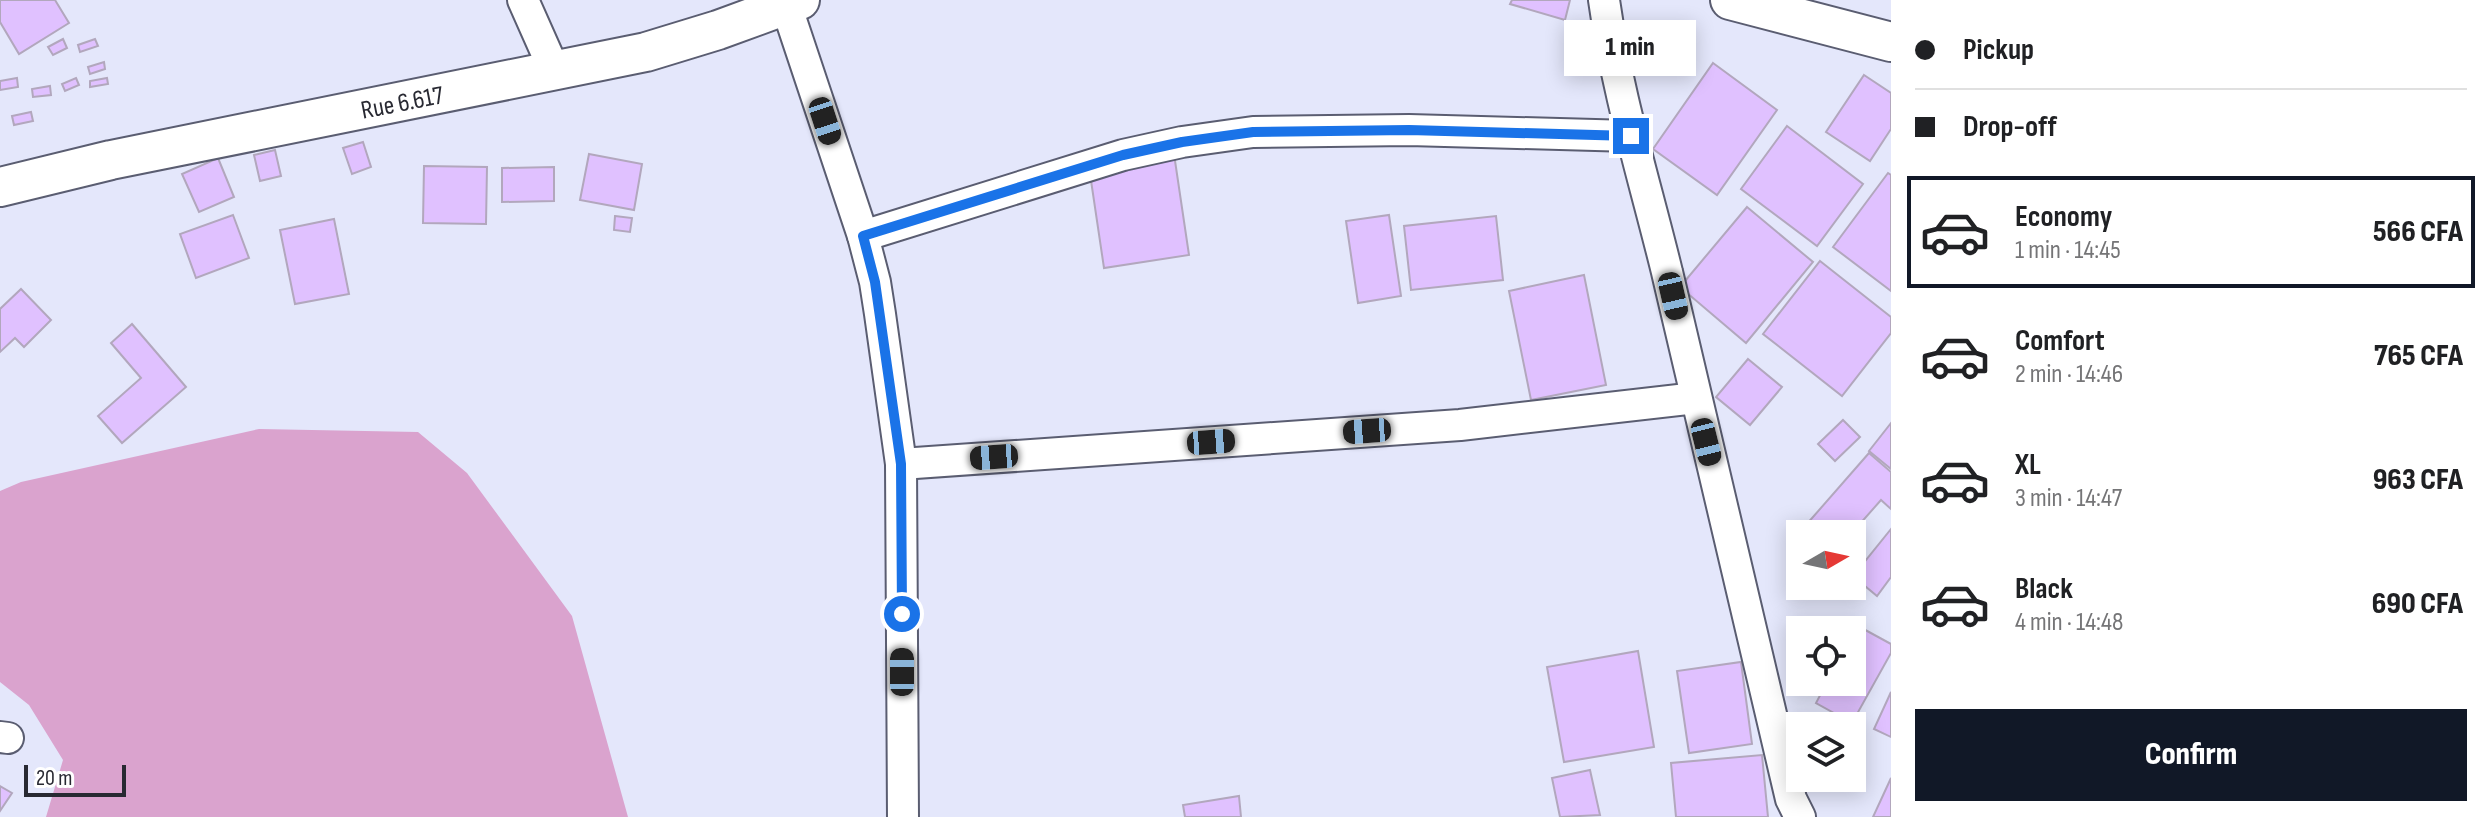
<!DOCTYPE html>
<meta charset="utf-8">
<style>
body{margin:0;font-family:"Sofia Sans Condensed",sans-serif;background:#f6f6f6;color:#202124;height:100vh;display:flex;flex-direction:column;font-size:30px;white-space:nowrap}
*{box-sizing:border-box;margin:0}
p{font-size:26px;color:#757577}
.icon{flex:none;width:44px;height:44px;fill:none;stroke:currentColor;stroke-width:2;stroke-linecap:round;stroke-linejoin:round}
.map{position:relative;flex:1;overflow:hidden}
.panel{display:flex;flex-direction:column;background:#fff;width:600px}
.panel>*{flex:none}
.guide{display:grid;align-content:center;height:176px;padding:0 24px;background:#fff}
.needle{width:52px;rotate:81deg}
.buttons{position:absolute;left:1786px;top:520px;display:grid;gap:16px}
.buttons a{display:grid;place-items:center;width:80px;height:80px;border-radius:0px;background:#fff;box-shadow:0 4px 20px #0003;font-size:40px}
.scale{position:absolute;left:24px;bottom:20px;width:102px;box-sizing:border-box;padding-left:8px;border:4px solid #282932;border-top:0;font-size:22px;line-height:28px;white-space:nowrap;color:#282932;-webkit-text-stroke:6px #fff;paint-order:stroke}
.end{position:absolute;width:36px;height:36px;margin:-18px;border:10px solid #1a73e8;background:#fff;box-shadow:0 0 0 4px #fff}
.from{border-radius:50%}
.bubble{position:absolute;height:56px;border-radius:0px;background:#fff;box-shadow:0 4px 20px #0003;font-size:26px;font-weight:800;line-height:56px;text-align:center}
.car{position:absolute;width:24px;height:48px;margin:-24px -12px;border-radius:10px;box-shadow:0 0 6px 2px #0007;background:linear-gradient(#222 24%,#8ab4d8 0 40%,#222 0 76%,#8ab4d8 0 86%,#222 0)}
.guide b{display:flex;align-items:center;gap:28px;height:76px;font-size:30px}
.guide b+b{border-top:2px solid #e0e0e0}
.guide i{width:20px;height:20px;background:#202124}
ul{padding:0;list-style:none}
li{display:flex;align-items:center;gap:24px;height:112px;margin:0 16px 12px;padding:0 8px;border:4px solid transparent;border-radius:0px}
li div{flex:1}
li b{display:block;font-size:30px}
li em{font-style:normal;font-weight:800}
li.current{border-color:#111827}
li>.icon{width:72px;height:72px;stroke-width:1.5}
.button{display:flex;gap:16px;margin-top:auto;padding:16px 24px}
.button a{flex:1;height:92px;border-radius:0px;background:#111827;color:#fff;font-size:32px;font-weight:800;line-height:92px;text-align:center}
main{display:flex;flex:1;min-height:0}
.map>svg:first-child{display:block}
.green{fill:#daa3ce}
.building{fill:#e0c1ff;stroke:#b2a7bd;stroke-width:2}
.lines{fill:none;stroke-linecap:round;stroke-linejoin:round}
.minor-casing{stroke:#5a5d71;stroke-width:34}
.tertiary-casing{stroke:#5a5d71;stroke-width:42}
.minor{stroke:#fff;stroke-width:30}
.tertiary{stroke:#fff;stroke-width:38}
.route{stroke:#1a73e8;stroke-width:10}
.labels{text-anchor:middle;stroke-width:6;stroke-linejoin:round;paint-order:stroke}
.street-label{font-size:26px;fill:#282932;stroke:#fff}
</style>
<main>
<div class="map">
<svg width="1891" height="817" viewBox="0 0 1891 817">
<rect width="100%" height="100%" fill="#e4e7fb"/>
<path class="green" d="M 259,429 L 418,432 L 467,473 L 572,616 L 628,817 L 46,817 L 63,760 L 29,705 L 0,682 L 0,491 L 21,482 Z"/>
<g class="building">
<path d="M 0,0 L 55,0 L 69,23 L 19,54 L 0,22 Z"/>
<path d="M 1512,0 L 1570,0 L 1565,20 L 1510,4 Z"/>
<path d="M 63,39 L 67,48 L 53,55 L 48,47 Z"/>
<path d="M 95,39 L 98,46 L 80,52 L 78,45 Z"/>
<path d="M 104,62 L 105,69 L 90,74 L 88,67 Z"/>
<path d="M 1713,63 L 1777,110 L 1717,195 L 1653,149 Z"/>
<path d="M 1864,75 L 1891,93 L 1891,129 L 1870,161 L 1826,132 Z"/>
<path d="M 17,78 L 18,87 L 0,90 L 0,81 Z"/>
<path d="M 76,78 L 79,85 L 65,91 L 62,84 Z"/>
<path d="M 107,78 L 108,84 L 90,87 L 90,81 Z"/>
<path d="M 50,86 L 51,95 L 33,97 L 32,89 Z"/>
<path d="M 31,112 L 33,121 L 14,125 L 12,116 Z"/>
<path d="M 1787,126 L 1863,184 L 1817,246 L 1741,189 Z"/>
<path d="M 363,142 L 371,167 L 352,174 L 343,148 Z"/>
<path d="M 275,150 L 281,176 L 260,181 L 254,155 Z"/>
<path d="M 589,154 L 642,164 L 634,210 L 580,200 Z"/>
<path d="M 1174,154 L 1189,255 L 1104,268 L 1089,167 Z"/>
<path d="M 218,158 L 234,197 L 199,212 L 182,174 Z"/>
<path d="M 424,166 L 487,167 L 486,224 L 423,223 Z"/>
<path d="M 554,167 L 554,201 L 502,202 L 502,168 Z"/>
<path d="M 1888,173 L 1891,175 L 1891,291 L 1833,247 Z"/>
<path d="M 1747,207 L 1813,262 L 1746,343 L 1680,287 Z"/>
<path d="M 233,215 L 249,258 L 196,278 L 180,234 Z"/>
<path d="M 1389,215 L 1401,296 L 1358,303 L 1346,221 Z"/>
<path d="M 615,216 L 632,218 L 630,232 L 614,230 Z"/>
<path d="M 1496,216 L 1503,280 L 1411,290 L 1404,226 Z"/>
<path d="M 334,219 L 349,294 L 295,304 L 280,230 Z"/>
<path d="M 1820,261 L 1891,317 L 1891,333 L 1842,396 L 1763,334 Z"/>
<path d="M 1584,275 L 1606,385 L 1531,400 L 1509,291 Z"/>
<path d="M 21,289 L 51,320 L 24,347 L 15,338 L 0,352 L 0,309 Z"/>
<path d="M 132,324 L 186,387 L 122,443 L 98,416 L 141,378 L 111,343 Z"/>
<path d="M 1748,359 L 1782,387 L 1750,425 L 1716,397 Z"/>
<path d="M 1843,420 L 1860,437 L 1835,461 L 1818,444 Z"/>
<path d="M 1891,423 L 1891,469 L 1869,451 Z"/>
<path d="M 1869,453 L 1891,472 L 1891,509 L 1881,500 L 1851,534 L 1816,534 L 1806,525 Z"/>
<path d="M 1891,529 L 1891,577 L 1877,596 L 1853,576 Z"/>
<path d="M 1858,626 L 1891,644 L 1891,653 L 1852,723 L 1816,703 L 1827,682 L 1852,682 L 1852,637 Z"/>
<path d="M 1638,651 L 1654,747 L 1564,762 L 1547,667 Z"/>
<path d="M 1741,662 L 1752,744 L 1689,753 L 1677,671 Z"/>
<path d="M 1891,692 L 1891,737 L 1874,729 Z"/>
<path d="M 1762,755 L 1768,817 L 1676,817 L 1671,763 Z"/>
<path d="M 1590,770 L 1600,815 L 1560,817 L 1552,778 Z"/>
<path d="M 1891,778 L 1891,817 L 1873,817 Z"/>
<path d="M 0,786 L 12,793 L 0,811 Z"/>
<path d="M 1239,796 L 1241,817 L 1185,817 L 1183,805 Z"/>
</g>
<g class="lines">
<defs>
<g id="minor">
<path d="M 523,0 L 555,72"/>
<path d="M 1604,0 C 1617,93 1645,182 1667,272 C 1709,448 1751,624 1791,799 L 1800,817"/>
<path d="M 786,5 L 863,236 L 875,282 L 880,314 L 901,464 L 903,817"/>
<path d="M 863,236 L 1123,155 L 1182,142 L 1253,132 L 1409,130 L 1631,136"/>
<path d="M 901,464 L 1460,425 L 1696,398"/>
<path d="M 0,737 L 8,738"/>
</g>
<g id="tertiary">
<path d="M 1730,0 L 1891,42"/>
<path d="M 0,187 L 111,160 L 646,52 L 718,30 L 800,0"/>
</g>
</defs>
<use href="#minor" class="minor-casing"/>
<use href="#tertiary" class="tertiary-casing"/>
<use href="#minor" class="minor"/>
<use href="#tertiary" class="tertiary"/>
</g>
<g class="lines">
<path class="route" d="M 902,614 L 901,464 L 875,282 L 863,236 L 1123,155 L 1182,142 L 1253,132 L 1409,130 L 1631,136"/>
</g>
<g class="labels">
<g class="street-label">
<text transform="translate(402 102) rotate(-11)" y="9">Rue 6.617</text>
</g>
</g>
</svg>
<div class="buttons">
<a><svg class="needle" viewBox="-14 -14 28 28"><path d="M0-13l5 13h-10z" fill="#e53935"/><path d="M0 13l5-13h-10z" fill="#757577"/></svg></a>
<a><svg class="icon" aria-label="locate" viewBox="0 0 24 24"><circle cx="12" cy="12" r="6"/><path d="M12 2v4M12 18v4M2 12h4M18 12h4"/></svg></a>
<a><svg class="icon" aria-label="layers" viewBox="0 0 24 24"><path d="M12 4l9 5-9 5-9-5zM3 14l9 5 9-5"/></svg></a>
</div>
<div class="scale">20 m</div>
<i class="end from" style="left:902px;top:614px"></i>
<i class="end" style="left:1631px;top:136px"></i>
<div class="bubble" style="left:1564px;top:20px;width:132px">1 min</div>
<i class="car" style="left:825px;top:121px;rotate:162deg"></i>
<i class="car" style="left:1673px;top:296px;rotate:167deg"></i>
<i class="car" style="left:1367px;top:431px;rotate:266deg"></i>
<i class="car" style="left:1211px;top:442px;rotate:86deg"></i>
<i class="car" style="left:1706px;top:442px;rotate:166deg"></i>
<i class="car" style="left:994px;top:457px;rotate:266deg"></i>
<i class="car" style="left:902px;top:672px;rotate:0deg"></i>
</div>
<section class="panel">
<div class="guide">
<b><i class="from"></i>Pickup</b>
<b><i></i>Drop-off</b>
</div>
<ul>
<li class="current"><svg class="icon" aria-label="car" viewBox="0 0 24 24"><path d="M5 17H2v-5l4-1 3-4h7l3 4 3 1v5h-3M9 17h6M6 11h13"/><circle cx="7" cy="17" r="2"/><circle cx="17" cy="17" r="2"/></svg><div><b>Economy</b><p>1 min · 14:45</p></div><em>566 CFA</em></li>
<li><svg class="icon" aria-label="car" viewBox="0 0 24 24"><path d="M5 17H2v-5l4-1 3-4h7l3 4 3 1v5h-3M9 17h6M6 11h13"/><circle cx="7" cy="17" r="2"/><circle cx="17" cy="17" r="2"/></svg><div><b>Comfort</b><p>2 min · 14:46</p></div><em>765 CFA</em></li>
<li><svg class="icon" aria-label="car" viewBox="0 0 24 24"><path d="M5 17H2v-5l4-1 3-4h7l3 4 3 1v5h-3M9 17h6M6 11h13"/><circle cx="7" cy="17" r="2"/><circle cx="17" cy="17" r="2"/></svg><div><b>XL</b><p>3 min · 14:47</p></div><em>963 CFA</em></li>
<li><svg class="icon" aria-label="car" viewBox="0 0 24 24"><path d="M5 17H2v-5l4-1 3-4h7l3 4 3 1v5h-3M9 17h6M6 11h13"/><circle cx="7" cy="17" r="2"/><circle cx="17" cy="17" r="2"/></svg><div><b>Black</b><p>4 min · 14:48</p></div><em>690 CFA</em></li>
</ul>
<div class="button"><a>Confirm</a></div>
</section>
</main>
